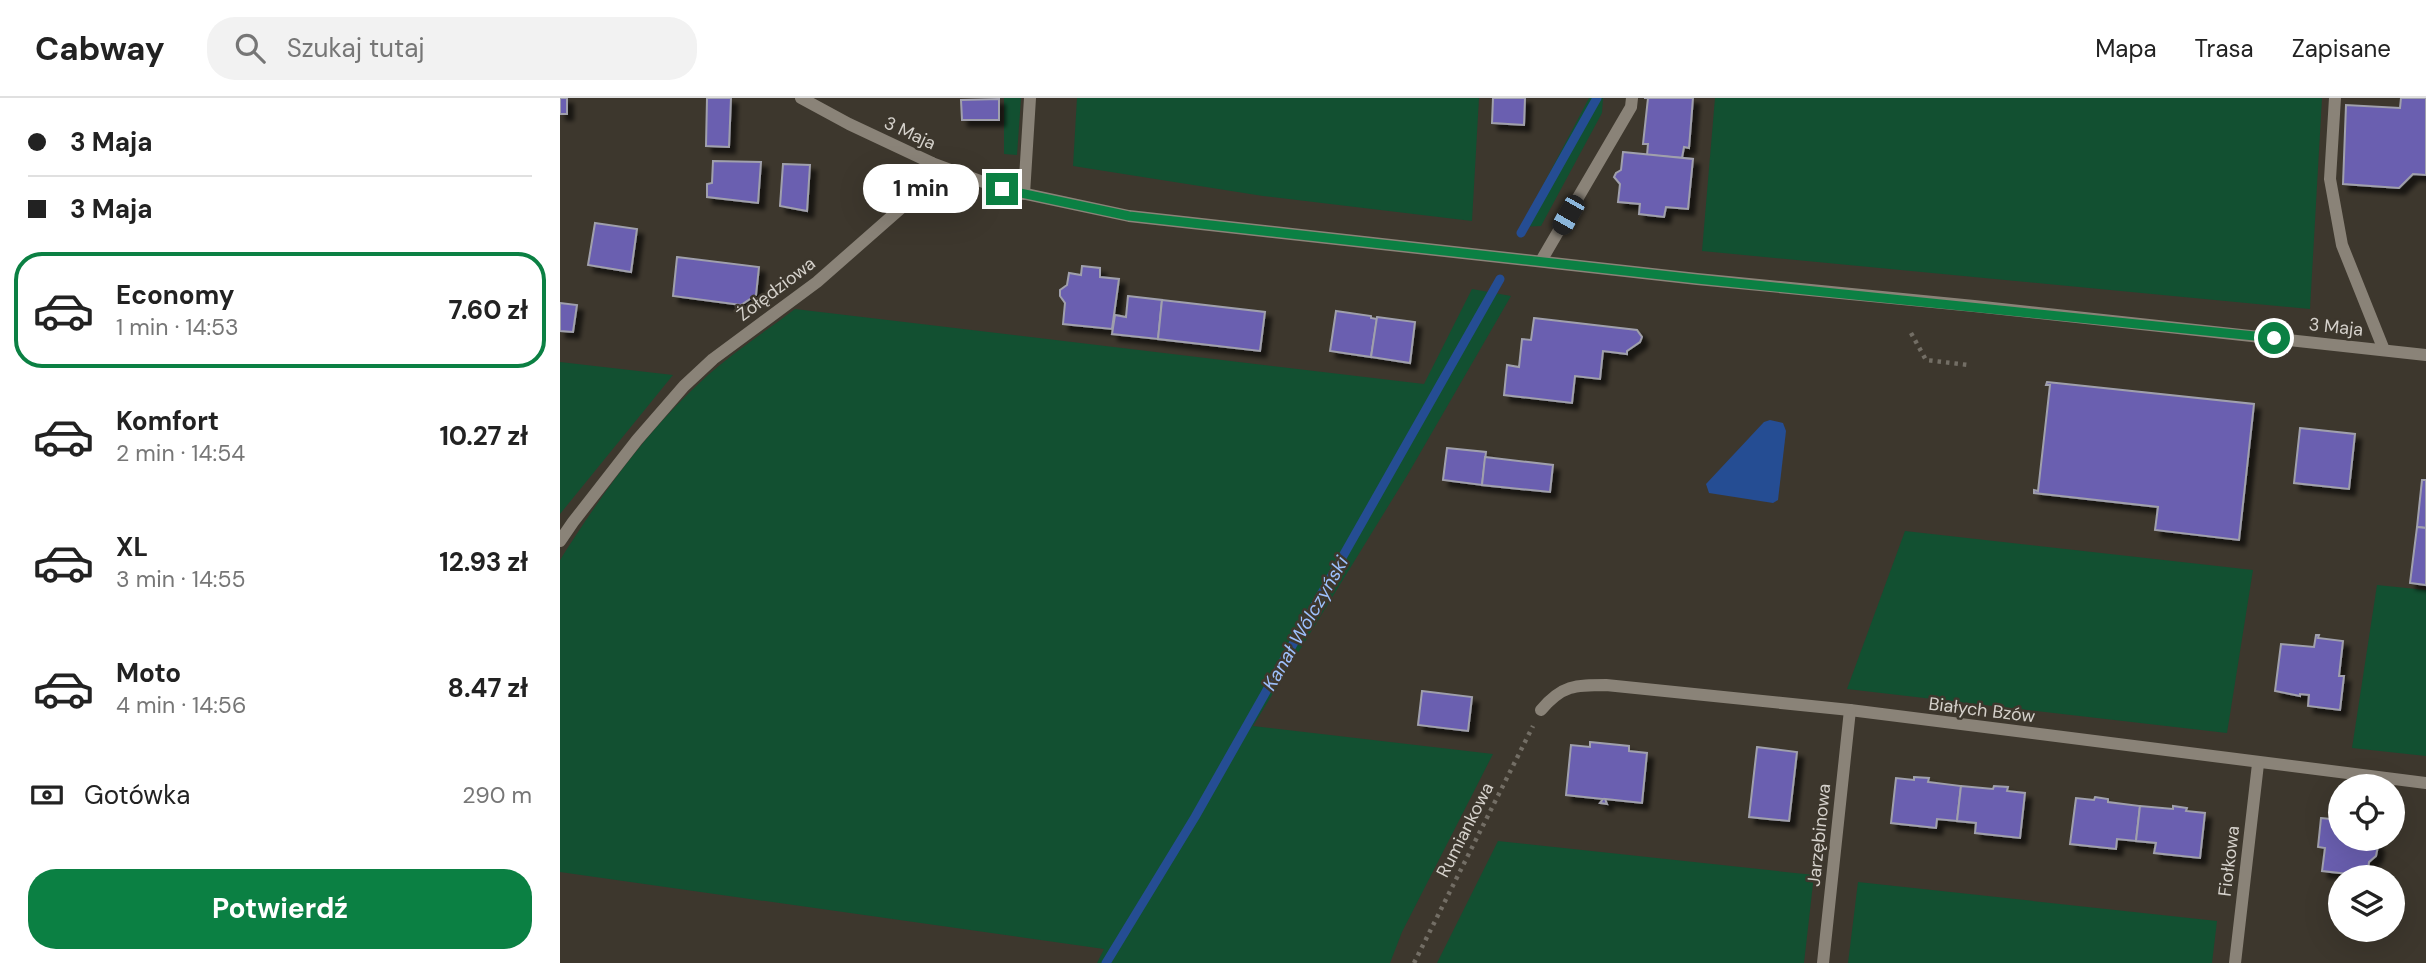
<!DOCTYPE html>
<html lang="pl">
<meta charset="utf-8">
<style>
body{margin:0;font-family:"DM Sans",sans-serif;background:#f2f2f2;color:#222;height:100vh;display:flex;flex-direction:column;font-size:26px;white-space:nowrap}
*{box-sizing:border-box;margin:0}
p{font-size:23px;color:#767676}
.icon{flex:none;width:38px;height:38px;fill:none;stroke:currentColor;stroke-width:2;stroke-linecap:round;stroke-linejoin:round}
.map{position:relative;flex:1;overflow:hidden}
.drawer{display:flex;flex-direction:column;background:#fff;width:560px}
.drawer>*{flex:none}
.guide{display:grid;align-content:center;height:154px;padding:0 28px;background:#fff}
.fabs{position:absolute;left:1768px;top:676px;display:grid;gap:14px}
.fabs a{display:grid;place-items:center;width:77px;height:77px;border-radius:50%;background:#fff;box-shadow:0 7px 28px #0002;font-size:35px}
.end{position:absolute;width:32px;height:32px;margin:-16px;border:9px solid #0b8043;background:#fff;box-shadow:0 0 0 4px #fff}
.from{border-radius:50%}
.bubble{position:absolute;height:49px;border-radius:24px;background:#fff;box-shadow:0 7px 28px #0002;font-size:23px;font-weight:700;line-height:49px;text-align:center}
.car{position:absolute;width:21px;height:42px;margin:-21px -10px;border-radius:9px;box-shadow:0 0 5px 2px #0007;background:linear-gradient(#222 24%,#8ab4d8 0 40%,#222 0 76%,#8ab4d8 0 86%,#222 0)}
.guide b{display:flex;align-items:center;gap:24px;height:66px;font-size:26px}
.guide b+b{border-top:2px solid #e0e0e0}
.guide i{width:18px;height:18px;background:#222}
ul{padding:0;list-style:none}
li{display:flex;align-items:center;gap:21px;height:116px;margin:0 14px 10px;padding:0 14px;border:4px solid transparent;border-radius:28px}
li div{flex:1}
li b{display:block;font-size:26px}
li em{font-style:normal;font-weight:700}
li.active{border-color:#0b8043}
li>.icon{width:63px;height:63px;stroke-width:1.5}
.pay{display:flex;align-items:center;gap:18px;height:77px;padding:0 28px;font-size:26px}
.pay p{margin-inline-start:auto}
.cta{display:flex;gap:14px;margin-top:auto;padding:14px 28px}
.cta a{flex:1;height:80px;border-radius:28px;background:#0b8043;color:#fff;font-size:28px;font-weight:700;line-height:80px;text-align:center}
header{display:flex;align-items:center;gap:42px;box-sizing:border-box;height:98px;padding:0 35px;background:#fff;border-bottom:2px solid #e0e0e0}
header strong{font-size:33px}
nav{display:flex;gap:38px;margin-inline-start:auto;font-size:24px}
.search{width:490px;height:63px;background:#f2f2f2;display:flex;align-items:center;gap:18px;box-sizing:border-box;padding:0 24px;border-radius:28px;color:#767676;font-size:26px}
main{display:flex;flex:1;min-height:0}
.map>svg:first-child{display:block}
.green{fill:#125031}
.water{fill:#254d93}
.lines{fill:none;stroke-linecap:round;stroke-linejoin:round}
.stream{stroke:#254d93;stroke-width:9}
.building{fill:#6a5fb0;stroke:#a0a0ac;stroke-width:2;filter:url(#shadow)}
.path{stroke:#736e65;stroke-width:4.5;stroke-dasharray:3.5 5;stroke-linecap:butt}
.minor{stroke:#8a8378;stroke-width:12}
.route{stroke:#0b8043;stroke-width:9}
.labels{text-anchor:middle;stroke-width:5;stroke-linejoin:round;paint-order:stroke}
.street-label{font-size:18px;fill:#d5d1cb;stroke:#3d372d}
.water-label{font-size:19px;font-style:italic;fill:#9dc0fc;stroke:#3d372d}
</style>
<header>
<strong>Cabway</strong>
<div class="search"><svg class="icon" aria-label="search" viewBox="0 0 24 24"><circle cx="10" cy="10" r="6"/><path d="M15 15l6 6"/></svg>Szukaj tutaj</div>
<nav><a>Mapa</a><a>Trasa</a><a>Zapisane</a></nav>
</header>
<main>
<section class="drawer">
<div class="guide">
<b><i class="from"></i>3 Maja</b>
<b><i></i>3 Maja</b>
</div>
<ul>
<li class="active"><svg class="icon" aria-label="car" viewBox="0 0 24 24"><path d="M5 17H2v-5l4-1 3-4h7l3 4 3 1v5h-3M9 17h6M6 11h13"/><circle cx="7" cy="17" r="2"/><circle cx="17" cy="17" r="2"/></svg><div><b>Economy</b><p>1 min · 14:53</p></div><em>7.60 zł</em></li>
<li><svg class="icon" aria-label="car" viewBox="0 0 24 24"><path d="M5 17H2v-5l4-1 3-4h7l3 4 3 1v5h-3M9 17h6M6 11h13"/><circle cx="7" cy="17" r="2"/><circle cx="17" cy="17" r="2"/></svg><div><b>Komfort</b><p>2 min · 14:54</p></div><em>10.27 zł</em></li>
<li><svg class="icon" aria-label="car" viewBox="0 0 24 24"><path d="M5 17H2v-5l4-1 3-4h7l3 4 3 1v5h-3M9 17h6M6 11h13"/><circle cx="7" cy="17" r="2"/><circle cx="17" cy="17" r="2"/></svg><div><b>XL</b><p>3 min · 14:55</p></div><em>12.93 zł</em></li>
<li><svg class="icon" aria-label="car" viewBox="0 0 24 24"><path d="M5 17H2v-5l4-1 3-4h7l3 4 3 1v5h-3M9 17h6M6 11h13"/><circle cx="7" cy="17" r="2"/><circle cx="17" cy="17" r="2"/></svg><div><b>Moto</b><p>4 min · 14:56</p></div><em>8.47 zł</em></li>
</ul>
<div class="pay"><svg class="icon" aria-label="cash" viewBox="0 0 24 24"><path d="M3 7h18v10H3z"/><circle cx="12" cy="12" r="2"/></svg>Gotówka<p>290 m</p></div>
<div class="cta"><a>Potwierdź</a></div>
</section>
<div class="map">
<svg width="1866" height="865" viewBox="0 0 1866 865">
<defs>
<filter id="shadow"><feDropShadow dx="6" dy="6" stdDeviation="2" flood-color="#0009"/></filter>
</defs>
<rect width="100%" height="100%" fill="#3d372d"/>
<g class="green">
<path d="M 444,0 L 461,0 L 457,57 L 444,56 Z"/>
<path d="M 517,0 L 919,0 L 912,123 L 703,98 L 513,68 Z"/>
<path d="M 1029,0 L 1043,0 L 1042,15 L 981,128 L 961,129 Z"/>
<path d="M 1155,0 L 1762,0 L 1750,211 L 1142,153 Z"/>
<path d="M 912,191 L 951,198 L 848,376 L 693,628 L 933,656 L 842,834 L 830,865 L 537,865 L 544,851 L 0,774 L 0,462 C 43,394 88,331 148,277 C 175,253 206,233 235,211 L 864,286 Z"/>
<path d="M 0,264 L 113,277 L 0,416 Z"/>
<path d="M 1345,433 L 1693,472 L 1667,635 L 1287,591 Z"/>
<path d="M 1817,487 L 1866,492 L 1866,658 L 1792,650 Z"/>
<path d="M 938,743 L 1254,777 L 1244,865 L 877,865 Z"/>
<path d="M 1298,784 L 1657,823 L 1652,865 L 1288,865 Z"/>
</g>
<path class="water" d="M 1210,322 L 1223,325 L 1226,333 L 1218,402 L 1213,405 L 1149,395 L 1146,386 L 1204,324 Z"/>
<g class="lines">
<g class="stream">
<path d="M 961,135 L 1037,0"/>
<path d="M 546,865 L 635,719 L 940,181"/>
</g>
</g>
<g class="building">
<rect x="0" y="0" width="7" height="16"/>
<path d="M 147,0 L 171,0 L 169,49 L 146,48 Z"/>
<path d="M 933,0 L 965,0 L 964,27 L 932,25 Z"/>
<path d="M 1084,0 L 1133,0 L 1129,50 L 1124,49 L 1122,60 L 1087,57 L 1088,46 L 1083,46 L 1088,0 Z"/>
<path d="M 1841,0 L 1866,0 L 1866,77 L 1853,76 L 1839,90 L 1783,86 L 1786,7 L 1840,10 Z"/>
<path d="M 439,1 L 439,22 L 402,22 L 401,2 Z"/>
<path d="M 1063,54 L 1133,61 L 1128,111 L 1106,109 L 1104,119 L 1079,116 L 1080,106 L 1058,104 L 1060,86 L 1054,79 L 1056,75 L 1061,72 Z"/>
<path d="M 153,63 L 201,64 L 198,105 L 147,99 L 147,86 L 152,85 Z"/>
<path d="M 223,66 L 250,67 L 247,113 L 220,108 Z"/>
<path d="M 35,125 L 77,131 L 71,174 L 28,167 Z"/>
<path d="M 117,159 L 199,169 L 196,197 L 181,207 L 113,198 Z"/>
<path d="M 522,168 L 540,170 L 540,179 L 559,181 L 552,231 L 503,226 L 505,205 L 500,198 L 500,192 L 507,187 L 509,175 L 521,177 Z"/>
<path d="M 568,198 L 602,202 L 598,241 L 552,236 L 555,217 L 566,219 Z"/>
<path d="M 602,202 L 705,214 L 700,253 L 598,241 Z"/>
<path d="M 0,205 L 17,207 L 13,234 L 0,233 Z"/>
<path d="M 776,213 L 811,218 L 811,220 L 817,221 L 811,259 L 770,253 Z"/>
<path d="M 817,219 L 855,224 L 850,265 L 811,259 Z"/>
<path d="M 974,220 L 1077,232 L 1082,239 L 1080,244 L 1067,253 L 1067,256 L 1043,253 L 1040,281 L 1015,278 L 1012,305 L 944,297 L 947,267 L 959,269 L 962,241 L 971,242 Z"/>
<path d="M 1487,284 L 1694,306 L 1679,442 L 1595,432 L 1598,409 L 1474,395 L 1474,392 L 1478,393 L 1490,287 L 1486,287 Z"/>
<path d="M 1740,330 L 1795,336 L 1789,391 L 1734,385 Z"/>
<path d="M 887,350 L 926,354 L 922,387 L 883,382 Z"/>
<path d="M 925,359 L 993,367 L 990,394 L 922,387 Z"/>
<path d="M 1862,382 L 1866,382 L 1866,430 L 1857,429 Z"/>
<path d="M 1857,429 L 1866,430 L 1866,487 L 1850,485 Z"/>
<path d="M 1756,537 L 1759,537 L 1758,540 L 1783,543 L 1779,578 L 1784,578 L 1780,612 L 1748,608 L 1749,597 L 1740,596 L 1740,598 L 1715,593 L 1721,546 L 1754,549 Z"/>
<path d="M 862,593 L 912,599 L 908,633 L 858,627 Z"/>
<path d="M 1030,644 L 1069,648 L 1069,653 L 1087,655 L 1082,705 L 1045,701 L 1047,706 L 1040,705 L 1043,701 L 1006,697 L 1011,647 L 1030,649 Z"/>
<path d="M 1197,649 L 1237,654 L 1229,723 L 1189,719 Z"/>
<path d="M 1354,679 L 1369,680 L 1368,684 L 1401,688 L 1397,723 L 1377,721 L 1376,730 L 1331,725 L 1336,680 L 1354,682 Z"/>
<path d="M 1401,688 L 1433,691 L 1434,688 L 1448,689 L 1447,693 L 1465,695 L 1460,740 L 1415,735 L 1416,725 L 1397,723 Z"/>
<path d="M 1535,699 L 1548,701 L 1548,704 L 1580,708 L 1576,743 L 1557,741 L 1556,751 L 1510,746 L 1516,700 L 1534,702 Z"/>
<path d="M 1580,708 L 1613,711 L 1613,708 L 1627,710 L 1626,713 L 1645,715 L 1640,760 L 1594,755 L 1596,745 L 1576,743 Z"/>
<path d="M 1761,720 L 1780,722 L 1780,740 L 1812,740 L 1818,748 L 1816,758 L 1809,764 L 1807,778 L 1762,773 L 1765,750 L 1758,749 Z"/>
</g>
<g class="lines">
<g class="path">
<path d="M 1351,235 L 1366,262 L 1408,267"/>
<path d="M 854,865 L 973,628"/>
</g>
<g class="minor">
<path d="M 241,0 L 289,26 L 372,65 L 442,91 L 569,118 L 1137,181 L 1414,208 L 1866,257"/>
<path d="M 1775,0 L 1770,81 L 1782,147 L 1824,252"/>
<path d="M 464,96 L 470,0"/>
<path d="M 981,163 L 1071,9 L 1072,0"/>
<path d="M 0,443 L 13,424 L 77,342 L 124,288 L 153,261 L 257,184 L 348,104 L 372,65"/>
<path d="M 981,612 C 1002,587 1015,587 1046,587 L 1290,612 L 1866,685"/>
<path d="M 1263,865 L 1290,612"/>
<path d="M 1675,865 L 1698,666"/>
</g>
</g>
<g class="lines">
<path class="route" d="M 442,91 L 569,118 L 1137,181 L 1714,240"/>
</g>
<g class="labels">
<g class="street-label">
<text transform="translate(350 35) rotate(25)" y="6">3 Maja</text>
<text transform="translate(216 191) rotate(-37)" y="6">Żołędziowa</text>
<text transform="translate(1776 229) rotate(6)" y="6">3 Maja</text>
<text transform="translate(1422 612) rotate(7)" y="6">Białych Bzów</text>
<text transform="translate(905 732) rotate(-63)" y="6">Rumiankowa</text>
<text transform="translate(1259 737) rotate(-84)" y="6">Jarzębinowa</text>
<text transform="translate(1669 763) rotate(-83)" y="6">Fiołkowa</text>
</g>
<g class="water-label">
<text transform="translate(745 525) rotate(-60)" y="7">Kanał Wólczyński</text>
</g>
</g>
</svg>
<div class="fabs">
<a><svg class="icon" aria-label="locate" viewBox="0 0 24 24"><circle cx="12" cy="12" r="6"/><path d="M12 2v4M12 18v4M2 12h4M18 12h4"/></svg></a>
<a><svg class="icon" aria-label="layers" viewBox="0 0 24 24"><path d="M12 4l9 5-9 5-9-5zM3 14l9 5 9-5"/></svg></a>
</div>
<i class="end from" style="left:1714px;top:240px"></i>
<i class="end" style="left:442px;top:91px"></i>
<div class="bubble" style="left:303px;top:66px;width:116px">1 min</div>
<i class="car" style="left:1008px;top:117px;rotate:210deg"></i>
</div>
</main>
